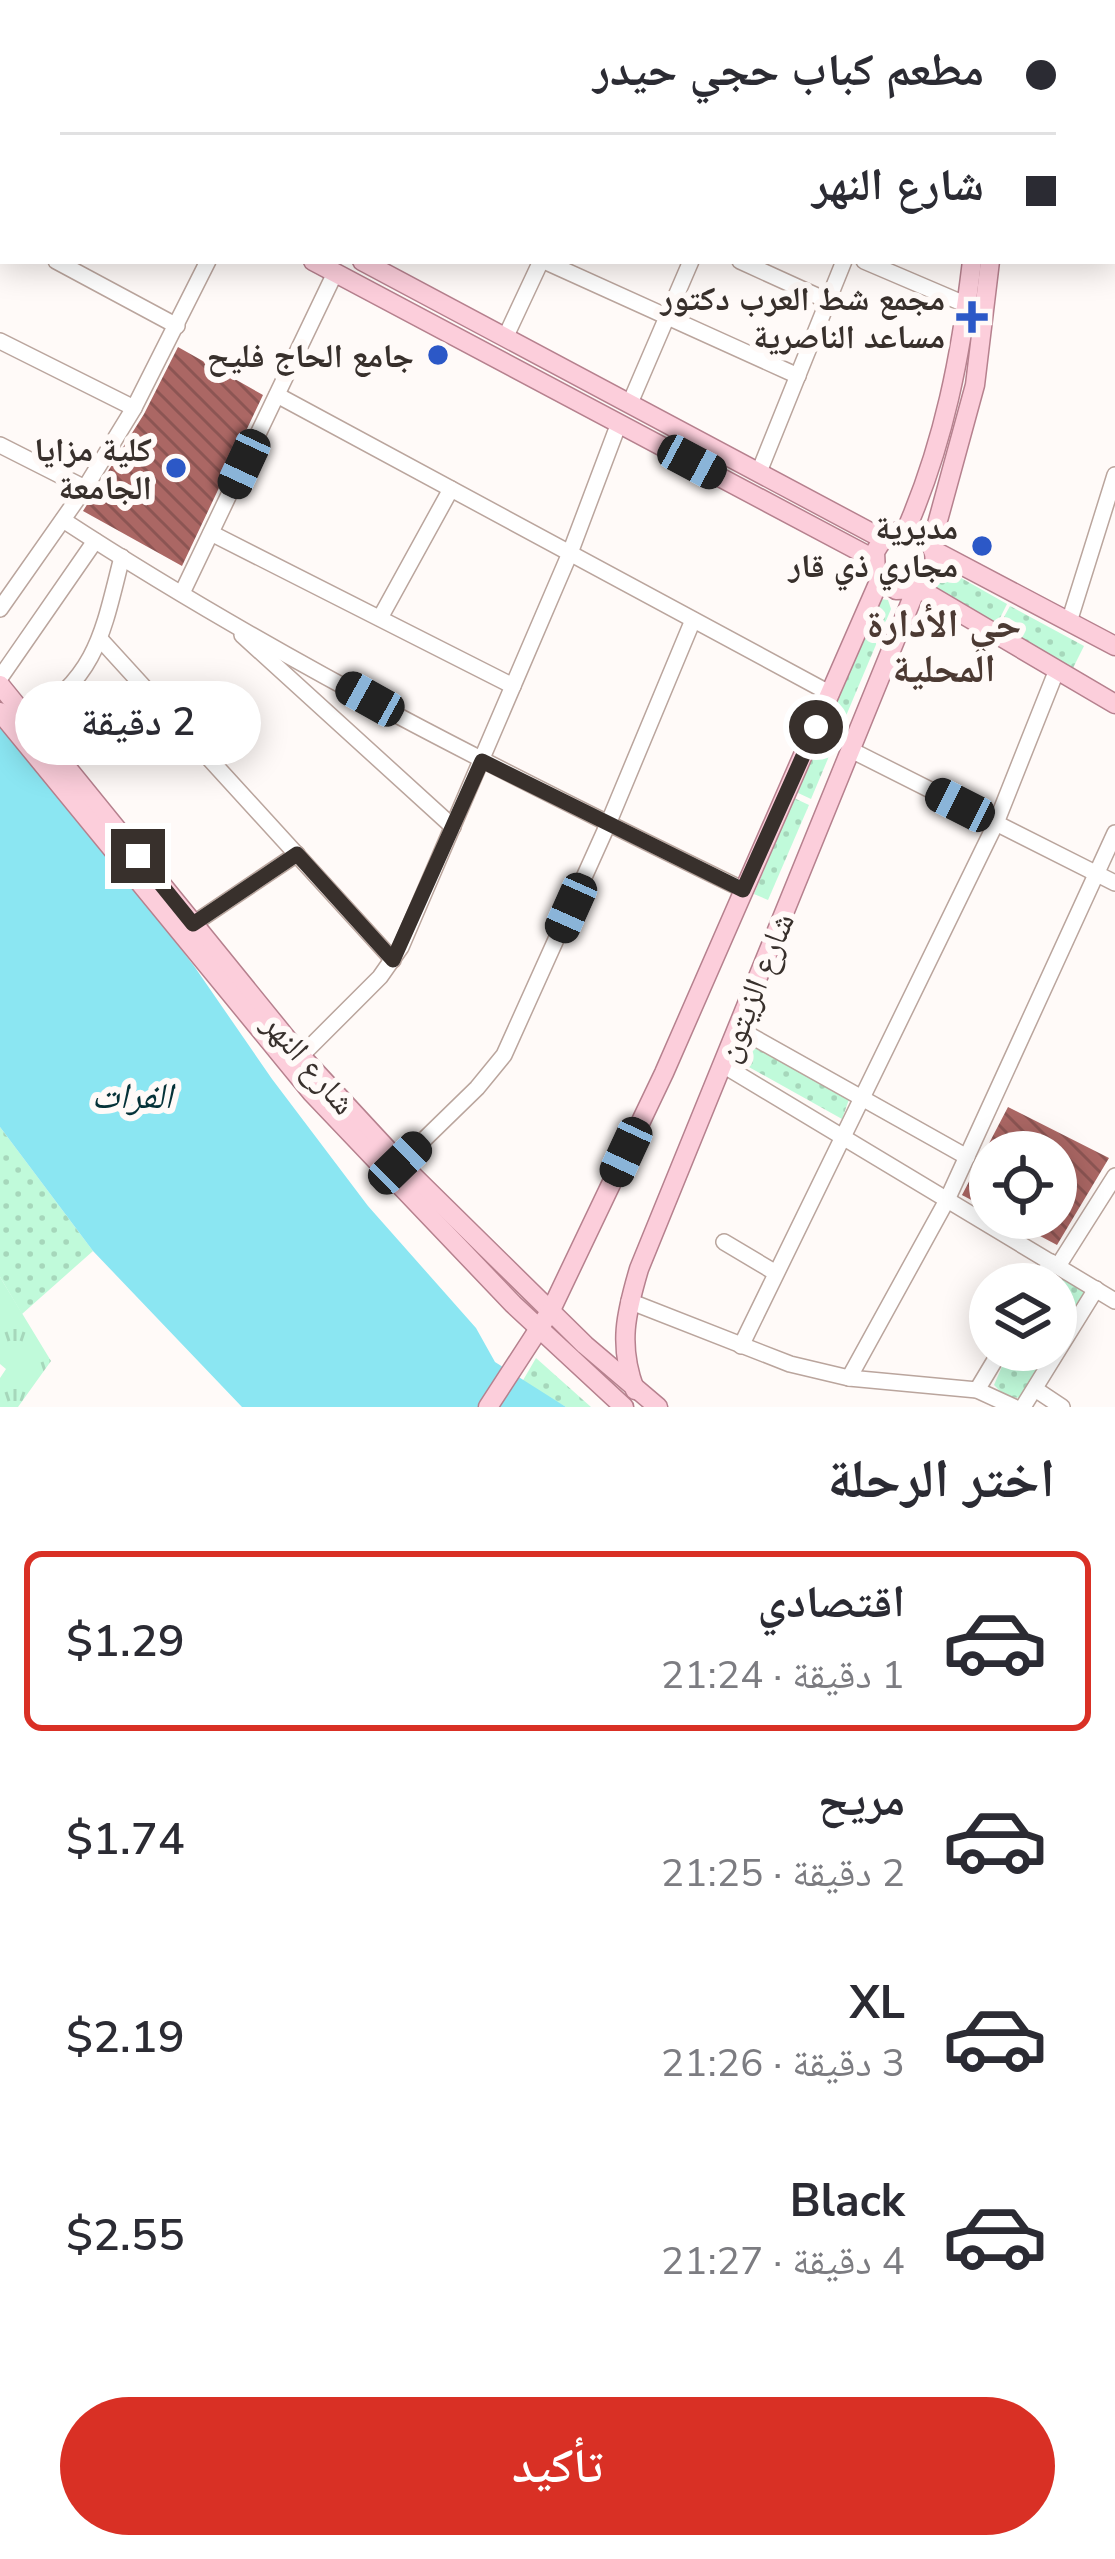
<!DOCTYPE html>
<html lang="ar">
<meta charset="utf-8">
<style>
body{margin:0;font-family:"Nunito Sans","Noto Naskh Arabic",sans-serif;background:#f2f2f3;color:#2b2b33;direction:rtl;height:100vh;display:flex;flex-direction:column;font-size:45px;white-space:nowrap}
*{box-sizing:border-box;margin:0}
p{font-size:39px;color:#7c7c81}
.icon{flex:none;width:66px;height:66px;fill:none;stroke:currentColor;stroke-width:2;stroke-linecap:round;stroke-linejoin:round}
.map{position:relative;height:1407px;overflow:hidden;direction:ltr}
.panel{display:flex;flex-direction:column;background:#fff;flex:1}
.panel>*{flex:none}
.guide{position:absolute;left:0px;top:0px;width:1116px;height:264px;box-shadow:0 6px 30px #0003;direction:rtl;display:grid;align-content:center;height:264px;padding:0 60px;background:#fff}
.controls{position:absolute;left:969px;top:1131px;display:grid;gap:24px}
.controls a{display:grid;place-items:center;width:108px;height:108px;border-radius:50%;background:#fff;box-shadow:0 6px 30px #0003;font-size:60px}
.end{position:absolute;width:54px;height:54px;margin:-27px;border:15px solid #38302c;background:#fff;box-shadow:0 0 0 6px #fff}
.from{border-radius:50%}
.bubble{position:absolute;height:84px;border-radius:42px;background:#fff;box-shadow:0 6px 30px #0003;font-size:39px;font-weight:600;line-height:84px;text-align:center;direction:rtl}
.car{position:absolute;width:36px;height:72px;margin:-36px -18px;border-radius:15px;box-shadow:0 0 9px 3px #0007;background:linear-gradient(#222 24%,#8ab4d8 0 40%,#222 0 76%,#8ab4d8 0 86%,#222 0)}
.guide b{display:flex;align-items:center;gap:42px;height:114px;font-size:45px}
.guide b+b{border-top:3px solid #e1e1e2}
.guide i{width:30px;height:30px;background:#2b2b33}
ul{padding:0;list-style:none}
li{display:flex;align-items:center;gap:36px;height:180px;margin:0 24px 18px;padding:0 36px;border:6px solid transparent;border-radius:18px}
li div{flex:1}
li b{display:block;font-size:45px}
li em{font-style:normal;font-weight:600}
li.active{border-color:#d93025}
li>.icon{width:108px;height:108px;stroke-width:1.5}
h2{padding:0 60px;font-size:54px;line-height:144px}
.button{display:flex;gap:24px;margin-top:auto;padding:24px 60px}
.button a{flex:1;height:138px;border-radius:72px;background:#d93025;color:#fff;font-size:48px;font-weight:600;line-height:138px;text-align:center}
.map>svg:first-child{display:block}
.grass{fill:url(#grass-tufts)}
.park{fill:url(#park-dots)}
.water{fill:#8be6f2}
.building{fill:url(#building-back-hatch)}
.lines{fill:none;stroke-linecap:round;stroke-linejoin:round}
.minor-casing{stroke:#baa59d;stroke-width:18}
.major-casing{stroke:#b6818e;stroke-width:21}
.minor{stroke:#fff;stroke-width:15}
.major{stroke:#fccedb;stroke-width:18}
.route{stroke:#38302c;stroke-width:15}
.poi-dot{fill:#2c58c7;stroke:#fffaf8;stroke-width:4.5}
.labels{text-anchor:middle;stroke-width:12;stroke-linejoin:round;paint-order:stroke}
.poi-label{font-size:33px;font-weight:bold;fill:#38302c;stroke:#fffaf8;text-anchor:end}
.street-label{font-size:33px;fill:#38302c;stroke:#fffaf8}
.water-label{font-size:36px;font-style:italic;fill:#053238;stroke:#fffaf8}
.quarter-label{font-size:39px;font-weight:bold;fill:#4c3a33;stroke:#fffaf8}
</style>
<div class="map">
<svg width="1115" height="1407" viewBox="0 0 1115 1407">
<defs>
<pattern id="grass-tufts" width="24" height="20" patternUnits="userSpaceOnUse" patternTransform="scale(3)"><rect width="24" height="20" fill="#c0fada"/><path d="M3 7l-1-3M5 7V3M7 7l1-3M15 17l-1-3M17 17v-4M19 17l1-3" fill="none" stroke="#a6d7bb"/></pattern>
<pattern id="park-dots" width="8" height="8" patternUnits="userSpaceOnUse" patternTransform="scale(3)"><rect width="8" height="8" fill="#c0fada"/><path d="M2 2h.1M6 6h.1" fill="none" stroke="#a6d7bb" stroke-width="1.8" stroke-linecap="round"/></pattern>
<pattern id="building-back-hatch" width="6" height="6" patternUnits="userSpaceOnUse" patternTransform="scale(3)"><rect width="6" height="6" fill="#ab6764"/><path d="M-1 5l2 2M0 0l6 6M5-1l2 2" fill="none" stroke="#8c5553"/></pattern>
</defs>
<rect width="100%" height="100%" fill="#fffaf8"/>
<path class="grass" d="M 0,1277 L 51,1361 L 18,1407 L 0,1407 L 0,1378 L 6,1369 L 0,1364 Z"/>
<g class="park">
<path d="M 940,566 L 1007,604 L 996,626 L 928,590 Z"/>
<path d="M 880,599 L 888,600 L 891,609 L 811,799 L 796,792 Z"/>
<path d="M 1010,606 L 1084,646 L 1072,670 L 998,628 Z"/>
<path d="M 794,798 L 809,805 L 768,900 L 754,894 Z"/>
<path d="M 743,1036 L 851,1094 L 842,1119 L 731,1057 Z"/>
<path d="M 0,1127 L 93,1251 L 22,1314 L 0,1277 Z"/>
<path d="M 1054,1271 L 1087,1290 L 1056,1342 L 1056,1284 L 1046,1284 Z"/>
<path d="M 1009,1350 L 1051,1350 L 1023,1398 L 1006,1397 L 994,1385 Z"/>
<path d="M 536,1358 L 591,1407 L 566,1407 L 522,1382 Z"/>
</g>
<path class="water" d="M 0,722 L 54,784 L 194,966 L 272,1079 L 368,1206 L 476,1328 L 495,1362 L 566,1407 L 242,1407 L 93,1251 L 0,1127 Z"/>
<g class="building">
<path d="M 178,347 L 263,395 L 182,566 L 83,511 L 144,414 Z"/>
<path d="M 1008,1107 L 1109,1158 L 1057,1245 L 1006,1218 L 1056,1218 L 1056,1152 L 990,1152 L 990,1210 L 962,1195 Z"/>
</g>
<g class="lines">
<defs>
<g id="minor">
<path d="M 115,0 L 119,3"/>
<path d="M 99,3 L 100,0"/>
<path d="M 237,3 L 239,0"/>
<path d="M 657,3 L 659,0"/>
<path d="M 802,3 L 803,0"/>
<path d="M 948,3 L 949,0"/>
<path d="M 1113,131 L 1115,132"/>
<path d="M 0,231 L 3,233"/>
<path d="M 1113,252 L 1115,253"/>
<path d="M 56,261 L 177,326"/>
<path d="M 544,261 L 798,376"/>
<path d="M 740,261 L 828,301"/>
<path d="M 864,261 L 967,305"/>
<path d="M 505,338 L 541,261"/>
<path d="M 0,341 L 134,408"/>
<path d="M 277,395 L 831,694"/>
<path d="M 630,403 L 691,261"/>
<path d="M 0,445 L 85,488"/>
<path d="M 759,472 L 844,261"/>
<path d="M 63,520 C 279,661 512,777 744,890"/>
<path d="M 211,533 L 513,686"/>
<path d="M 182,593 L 335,273"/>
<path d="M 0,609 L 85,488 L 134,408 L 208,261"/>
<path d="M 380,618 L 451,489"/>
<path d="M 1069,622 L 1115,475"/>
<path d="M 242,635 L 453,827"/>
<path d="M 101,640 L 393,960"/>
<path d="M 0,678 L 95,541"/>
<path d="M 28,720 C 98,676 103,631 122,557"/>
<path d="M 851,750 L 1115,883"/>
<path d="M 193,924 L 297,854"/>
<path d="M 737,1028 L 967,1157"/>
<path d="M 301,1056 L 380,977 L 401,947 L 570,553 L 619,423"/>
<path d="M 723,1065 L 1115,1301"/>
<path d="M 400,1163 L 477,1088 L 504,1055 L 608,824 L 693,620"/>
<path d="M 724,1242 L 776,1273"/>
<path d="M 1058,1266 L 1115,1176"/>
<path d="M 1038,1284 L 1051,1262"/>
<path d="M 629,1301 L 790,1364 L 849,1378 L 977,1390 L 1014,1407"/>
<path d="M 741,1346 L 996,823 L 1056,672"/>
<path d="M 849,1378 L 947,1200 L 1115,833"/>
<path d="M 1035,1389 L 1062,1407"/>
<path d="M 977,1390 L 1001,1350"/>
<path d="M 1023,1407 L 1096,1289"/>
</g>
<g id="major">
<path d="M 994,3 L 995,0"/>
<path d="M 1012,3 L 1012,0"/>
<path d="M 0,69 L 3,70"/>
<path d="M 0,91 L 3,93"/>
<path d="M 313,261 L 874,559"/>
<path d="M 362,261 L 883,539"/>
<path d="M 906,530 C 944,443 961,355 972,261"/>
<path d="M 931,546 L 975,385 L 990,261"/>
<path d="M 933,550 L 1115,646"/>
<path d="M 918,588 L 1115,704"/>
<path d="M 0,685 L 301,1056 L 400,1163 L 585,1345 L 658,1407"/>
<path d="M 0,712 L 312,1093 L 513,1304 L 624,1407"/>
<path d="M 635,1390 C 618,1345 626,1313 639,1269 L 916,589 C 966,557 903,499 875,552 L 876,573 L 896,590 L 916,589"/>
<path d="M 488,1407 L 551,1310 L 664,1073 L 880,579"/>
</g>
</defs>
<use href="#minor" class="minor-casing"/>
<use href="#major" class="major-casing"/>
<use href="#minor" class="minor"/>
<use href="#major" class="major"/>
</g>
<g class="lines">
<path class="route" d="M 138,856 L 193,924 L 297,854 L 393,960 L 482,761 L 743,890 L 816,727"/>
</g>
<g class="poi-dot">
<path d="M966 299h12v12h12v12h-12v12h-12v-12h-12v-12h12z"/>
<circle cx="438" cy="355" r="12"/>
<circle cx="176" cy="468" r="12"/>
<circle cx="982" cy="546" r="12"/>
</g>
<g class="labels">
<g class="poi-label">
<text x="945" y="310">مجمع شط العرب دكتور<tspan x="945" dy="38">مساعد الناصرية</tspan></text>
<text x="414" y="367">جامع الحاج فليح</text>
<text x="152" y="461">كلية مزايا<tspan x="152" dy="38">الجامعة</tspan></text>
<text x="958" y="539">مديرية<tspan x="958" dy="38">مجاري ذي قار</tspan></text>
</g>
<g class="street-label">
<text transform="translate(754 987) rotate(-68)" y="12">شارع الزيتون</text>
<text transform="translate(310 1063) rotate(49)" y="12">شارع النهر</text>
</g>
<g class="water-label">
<text x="132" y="1108">الفرات</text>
</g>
<g class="quarter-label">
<text x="944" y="637">حي الأدارة<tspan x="944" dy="45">المحلية</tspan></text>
</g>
</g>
</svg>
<div class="controls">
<a><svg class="icon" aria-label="locate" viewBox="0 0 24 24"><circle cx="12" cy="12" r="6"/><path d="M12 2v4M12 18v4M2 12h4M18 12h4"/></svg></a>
<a><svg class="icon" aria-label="layers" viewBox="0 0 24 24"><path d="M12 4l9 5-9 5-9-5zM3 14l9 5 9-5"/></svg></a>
</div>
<i class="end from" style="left:816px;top:727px"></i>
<i class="end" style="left:138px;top:856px"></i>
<div class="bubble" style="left:15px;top:681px;width:246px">2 دقيقة</div>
<i class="car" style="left:692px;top:462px;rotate:118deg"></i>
<i class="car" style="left:244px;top:464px;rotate:205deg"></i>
<i class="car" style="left:370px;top:699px;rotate:299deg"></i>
<i class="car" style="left:960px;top:805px;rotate:297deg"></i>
<i class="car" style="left:571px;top:908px;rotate:204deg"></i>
<i class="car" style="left:626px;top:1152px;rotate:205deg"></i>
<i class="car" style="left:400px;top:1163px;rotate:46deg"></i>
<div class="guide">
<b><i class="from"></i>مطعم كباب حجي حيدر</b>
<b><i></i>شارع النهر</b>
</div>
</div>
<section class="panel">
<h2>اختر الرحلة</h2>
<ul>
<li class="active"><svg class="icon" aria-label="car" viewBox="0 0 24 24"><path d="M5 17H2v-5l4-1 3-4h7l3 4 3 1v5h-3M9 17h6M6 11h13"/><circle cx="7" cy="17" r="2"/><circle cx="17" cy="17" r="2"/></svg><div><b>اقتصادي</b><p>1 دقيقة · 21:24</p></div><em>$1.29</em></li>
<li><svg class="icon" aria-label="car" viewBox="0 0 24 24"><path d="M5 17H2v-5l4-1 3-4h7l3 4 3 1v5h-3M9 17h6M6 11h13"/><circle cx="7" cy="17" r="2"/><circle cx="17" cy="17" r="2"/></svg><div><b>مريح</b><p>2 دقيقة · 21:25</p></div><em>$1.74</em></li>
<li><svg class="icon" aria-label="car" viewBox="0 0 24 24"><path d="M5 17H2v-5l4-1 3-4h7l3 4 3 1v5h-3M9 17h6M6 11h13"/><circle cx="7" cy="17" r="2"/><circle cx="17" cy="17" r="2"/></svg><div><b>XL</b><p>3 دقيقة · 21:26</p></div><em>$2.19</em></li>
<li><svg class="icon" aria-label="car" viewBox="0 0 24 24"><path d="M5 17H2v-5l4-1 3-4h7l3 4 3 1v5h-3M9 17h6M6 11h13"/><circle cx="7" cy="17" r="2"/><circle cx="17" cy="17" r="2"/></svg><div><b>Black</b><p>4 دقيقة · 21:27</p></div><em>$2.55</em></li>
</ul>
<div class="button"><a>تأكيد</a></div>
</section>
